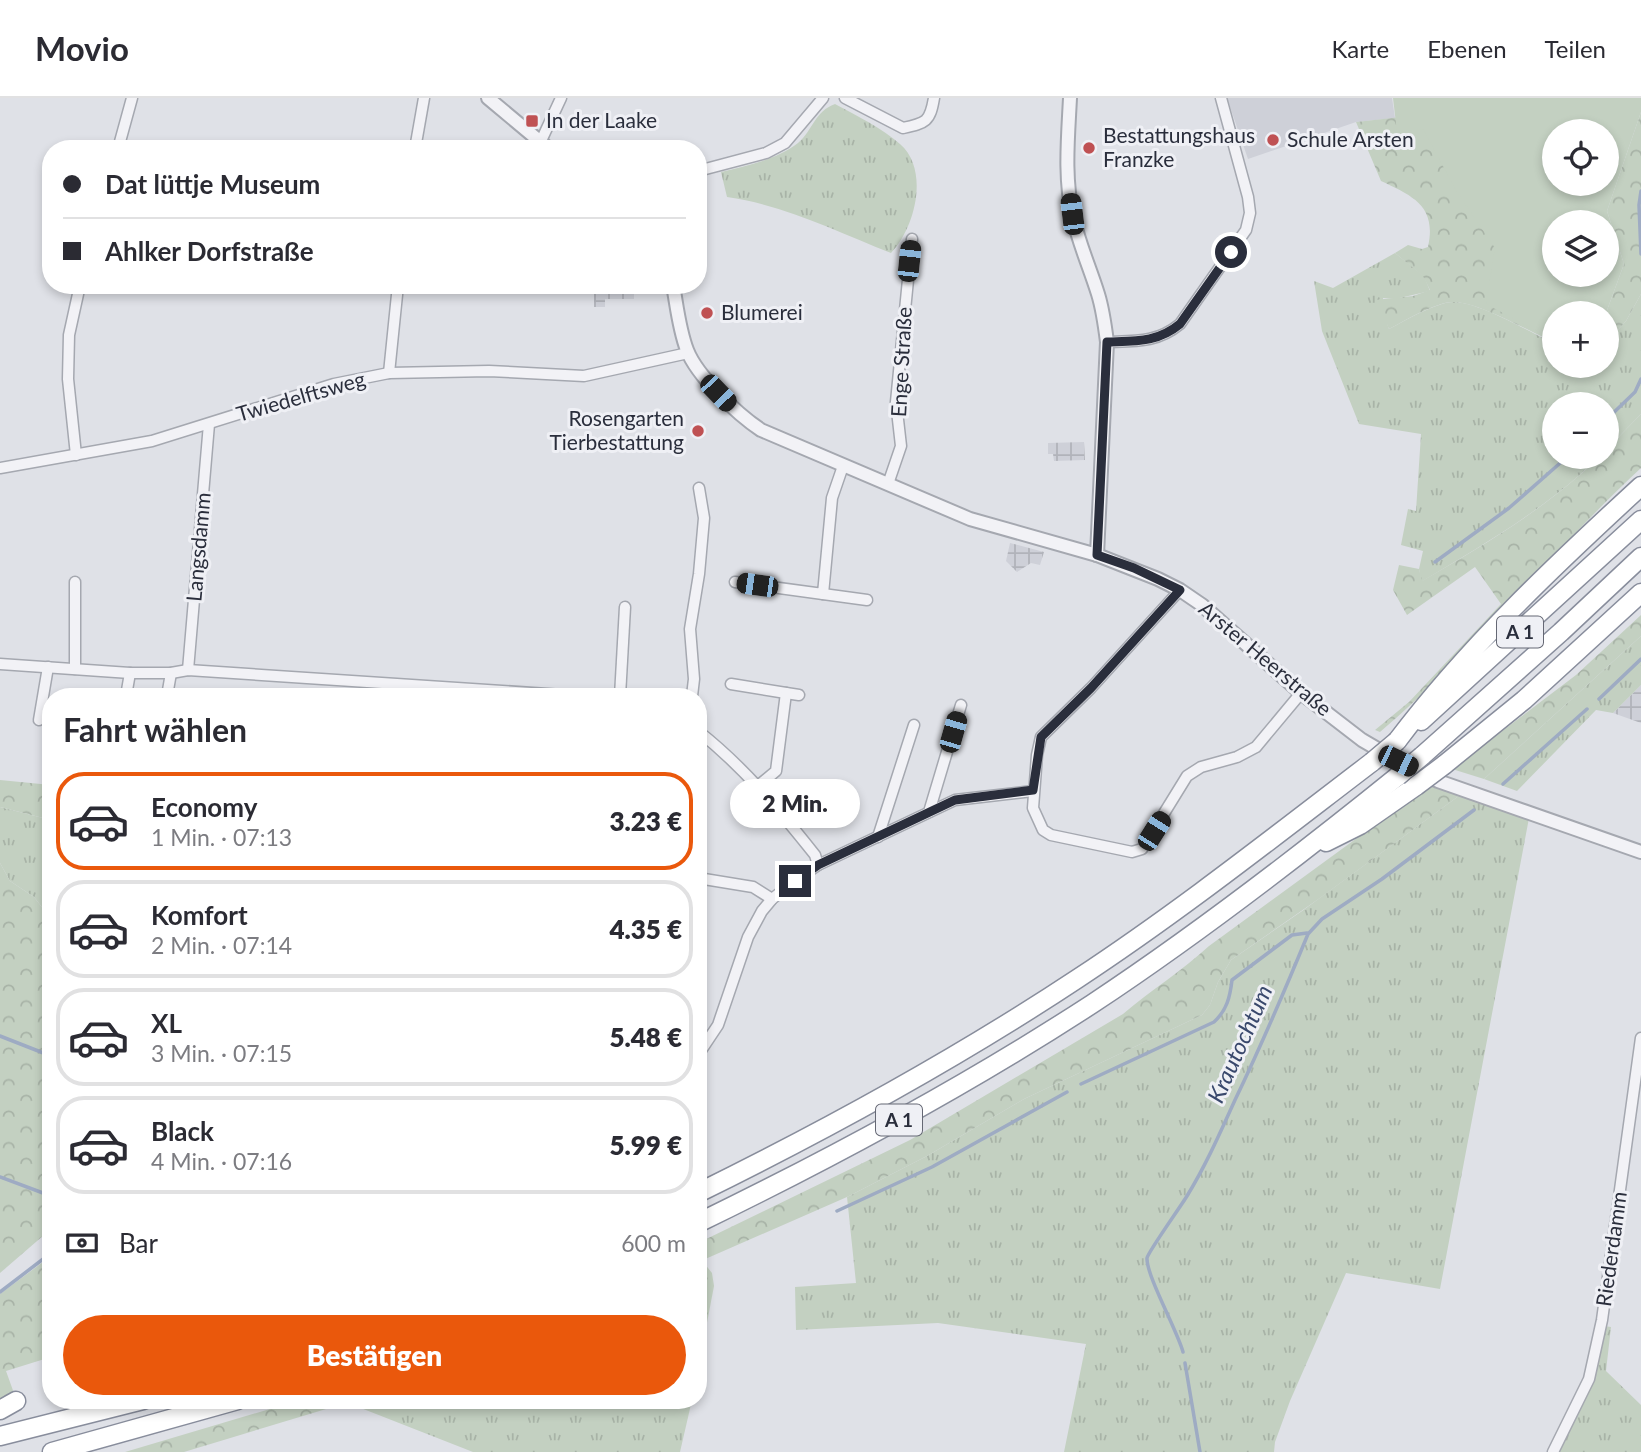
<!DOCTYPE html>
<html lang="de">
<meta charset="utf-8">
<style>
body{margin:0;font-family:Lato,sans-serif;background:#f2f2f3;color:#2b2b33;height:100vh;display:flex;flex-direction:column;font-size:26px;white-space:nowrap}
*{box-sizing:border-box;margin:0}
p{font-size:23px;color:#7c7c81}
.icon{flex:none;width:38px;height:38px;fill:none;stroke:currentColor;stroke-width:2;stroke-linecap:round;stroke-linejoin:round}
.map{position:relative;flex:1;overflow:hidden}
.details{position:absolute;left:42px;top:590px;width:665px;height:721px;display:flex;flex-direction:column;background:#fff;border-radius:28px;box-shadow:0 4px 10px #0003}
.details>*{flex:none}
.guide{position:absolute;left:42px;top:42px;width:665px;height:154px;border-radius:28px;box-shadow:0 4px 10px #0003;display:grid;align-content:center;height:154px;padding:0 21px;background:#fff}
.controls{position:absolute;left:1542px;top:21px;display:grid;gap:14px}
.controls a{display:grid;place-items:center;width:77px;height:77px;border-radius:50%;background:#fff;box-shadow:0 4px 10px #0003;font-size:35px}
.end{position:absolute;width:32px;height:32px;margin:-16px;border:9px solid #2a2e3c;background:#fff;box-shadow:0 0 0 4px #fff}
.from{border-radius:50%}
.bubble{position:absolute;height:49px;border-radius:24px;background:#fff;box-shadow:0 4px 10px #0003;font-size:23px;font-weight:800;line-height:49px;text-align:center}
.car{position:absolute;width:21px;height:42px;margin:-21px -10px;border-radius:9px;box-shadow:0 0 5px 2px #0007;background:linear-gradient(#222 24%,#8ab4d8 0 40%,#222 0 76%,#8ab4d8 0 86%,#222 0)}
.guide b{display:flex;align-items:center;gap:24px;height:66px;font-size:26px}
.guide b+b{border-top:2px solid #e1e1e2}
.guide i{width:18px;height:18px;background:#2b2b33}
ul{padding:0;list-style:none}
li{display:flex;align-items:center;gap:21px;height:98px;margin:0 14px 10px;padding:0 7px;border:4px solid #e1e1e2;border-radius:28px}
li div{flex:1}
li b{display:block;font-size:26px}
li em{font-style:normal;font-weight:800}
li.current{border-color:#ea580c}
li>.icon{width:63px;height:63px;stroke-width:1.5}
h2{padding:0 21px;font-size:32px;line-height:84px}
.pay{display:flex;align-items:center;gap:18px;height:77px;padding:0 21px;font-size:26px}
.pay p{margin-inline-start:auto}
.primary-button{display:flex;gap:14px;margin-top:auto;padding:14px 21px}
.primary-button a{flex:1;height:80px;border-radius:42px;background:#ea580c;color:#fff;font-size:28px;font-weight:800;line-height:80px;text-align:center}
header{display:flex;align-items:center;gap:42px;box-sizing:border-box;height:98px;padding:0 35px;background:#fff;border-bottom:2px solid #e1e1e2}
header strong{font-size:33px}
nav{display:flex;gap:38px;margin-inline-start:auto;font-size:24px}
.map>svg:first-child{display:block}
.built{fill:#ced0d8}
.industrial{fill:url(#industrial-grid)}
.grass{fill:url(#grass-tufts)}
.forest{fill:url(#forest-crowns)}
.pitch{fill:#c3d0c1;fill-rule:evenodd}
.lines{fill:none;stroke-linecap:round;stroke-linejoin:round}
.stream{stroke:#9eabc3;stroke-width:3.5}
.minor-casing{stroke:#a5a8b0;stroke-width:13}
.tertiary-casing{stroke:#a5a8b0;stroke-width:16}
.motorway-casing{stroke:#888d9c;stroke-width:21}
.minor{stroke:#f2f2f6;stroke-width:10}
.tertiary{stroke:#f2f2f6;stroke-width:12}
.motorway{stroke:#fff;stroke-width:18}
.motorway-bridge-casing{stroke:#888d9c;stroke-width:21;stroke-linecap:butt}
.motorway-bridge{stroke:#fff;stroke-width:18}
.route{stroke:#2a2e3c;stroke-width:9}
.poi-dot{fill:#bf5153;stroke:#eff0f5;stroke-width:2.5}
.labels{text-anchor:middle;stroke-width:6;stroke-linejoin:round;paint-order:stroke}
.shield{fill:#eff0f5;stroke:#656874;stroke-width:2}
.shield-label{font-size:19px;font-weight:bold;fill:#2a2e3c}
.poi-label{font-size:21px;fill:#2a2e3c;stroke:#eff0f5;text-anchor:start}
.street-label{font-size:21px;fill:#2a2e3c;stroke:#eff0f5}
.water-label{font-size:23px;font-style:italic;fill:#39486c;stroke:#eff0f5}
</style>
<header>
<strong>Movio</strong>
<nav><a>Karte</a><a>Ebenen</a><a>Teilen</a></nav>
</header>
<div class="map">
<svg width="1641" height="1354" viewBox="0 0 1641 1354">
<defs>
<pattern id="industrial-grid" width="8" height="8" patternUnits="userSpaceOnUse" patternTransform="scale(1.75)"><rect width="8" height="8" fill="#ced0d8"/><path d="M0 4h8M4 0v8" fill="none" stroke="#b1b3ba"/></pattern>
<pattern id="grass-tufts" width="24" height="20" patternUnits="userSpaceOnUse" patternTransform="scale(1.75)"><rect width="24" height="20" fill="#c3d0c1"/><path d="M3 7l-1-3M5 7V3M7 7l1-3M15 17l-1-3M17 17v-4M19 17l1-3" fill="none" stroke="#a8b3a7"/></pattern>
<pattern id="forest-crowns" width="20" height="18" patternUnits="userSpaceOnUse" patternTransform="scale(1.75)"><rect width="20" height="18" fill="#c3d0c1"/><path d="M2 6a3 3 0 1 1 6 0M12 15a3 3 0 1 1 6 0" fill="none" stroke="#a8b3a7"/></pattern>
</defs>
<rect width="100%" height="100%" fill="#dfe1e7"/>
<path class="built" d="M 1227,0 L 1392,0 L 1395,20 L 1356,24 L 1248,61 Z"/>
<g class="industrial">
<path d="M 594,187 L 634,187 L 634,201 L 605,201 L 605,209 L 594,209 Z"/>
<path d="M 1084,344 L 1085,362 L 1054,363 L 1053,356 L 1048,356 L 1048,345 Z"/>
<path d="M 1010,445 L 1044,454 L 1040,467 L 1031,465 L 1017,474 L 1006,463 Z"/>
<path d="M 1641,587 L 1641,625 L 1613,615 Z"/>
</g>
<g class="grass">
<path d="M 835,6 C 857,18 882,30 900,46 C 930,72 915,130 891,155 C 838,134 784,107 727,99 L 721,74 C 748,67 776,62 798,45 C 813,32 815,13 835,6 Z"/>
<path d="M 1395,155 L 1424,178 L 1430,193 L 1395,201 L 1383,200 L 1385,219 L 1389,231 C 1404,223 1439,203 1454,204 C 1478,204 1526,232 1549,243 L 1548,263 L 1560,270 L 1565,268 L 1606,268 L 1607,244 L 1626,223 L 1641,196 L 1641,316 L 1607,351 L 1606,306 L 1554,306 L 1554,359 L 1599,359 C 1546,411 1484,446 1421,484 L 1419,471 L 1423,453 L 1401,447 L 1408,411 L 1416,413 L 1421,336 L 1359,326 L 1322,233 L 1314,183 L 1333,190 Z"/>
<path d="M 1641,538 L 1641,587 L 1613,615 L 1596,612 L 1517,693 L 1484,681 Z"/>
<path d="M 1460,697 L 1529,720 L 1440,1191 L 1346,1175 L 1290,1303 L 1275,1344 L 1274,1354 L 1064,1354 L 1086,1246 L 938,1225 L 796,1232 L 795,1189 L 856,1185 L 847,1099 L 927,1058 L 1024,1001 L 1202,917 L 1210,907 L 1218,884 L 1231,862 L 1302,813 Z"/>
<path d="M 0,709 L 51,722 L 51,816 L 48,817 L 34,799 L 10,783 L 0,765 Z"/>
<path d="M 704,1165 L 712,1175 L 714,1188 L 698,1272 L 698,1168 Z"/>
<path d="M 1604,1228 L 1611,1229 L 1606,1273 L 1641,1307 L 1641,1354 L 1559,1354 L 1592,1284 L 1599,1262 Z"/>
<path d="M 356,1302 L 692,1302 L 680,1354 L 473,1354 L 348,1305 Z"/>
</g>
<g class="forest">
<path d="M 1641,14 L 1641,196 L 1626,223 L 1607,244 L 1606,215 L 1624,166 L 1607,113 Z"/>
<path d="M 1428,16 L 1554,237 L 1554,266 L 1548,263 L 1550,249 L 1549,242 C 1527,232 1477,204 1454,204 C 1438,203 1404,223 1389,231 C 1385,220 1378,214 1375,202 L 1413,198 L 1430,192 L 1423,178 L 1395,155 L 1408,147 L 1422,151 L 1428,149 C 1437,108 1413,98 1381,83 L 1356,24 Z"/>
<path d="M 1641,316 L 1641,370 C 1550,454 1475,554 1380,634 L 1375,632 L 1409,604 L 1501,506 L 1475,469 L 1407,517 L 1393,492 L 1399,467 L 1419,471 L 1422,483 C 1485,446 1546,411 1599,359 L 1606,359 L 1607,351 Z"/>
<path d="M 1641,517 L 1641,538 L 1484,681 L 1452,671 L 1576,577 Z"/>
<path d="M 0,682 L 51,687 L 51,722 L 0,709 Z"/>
<path d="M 1431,686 L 1460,697 L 1320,800 L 1231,862 L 1218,884 L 1210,907 L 1202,917 L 1024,1001 L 927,1058 L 847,1099 L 703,1162 L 704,1165 L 698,1168 L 698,1145 L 910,1042 L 1123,916 C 1151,892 1182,873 1209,848 Z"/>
<path d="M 0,765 L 10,783 L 34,799 L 48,817 L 51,816 L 51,1131 L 0,1175 Z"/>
<path d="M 51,1158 L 51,1259 L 6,1273 L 15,1298 L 0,1304 L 0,1196 Z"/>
<path d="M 300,1302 L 356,1302 L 184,1354 L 125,1354 Z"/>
</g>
<path class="pitch" d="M 1393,0 L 1641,0 L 1641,14 L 1607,113 L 1624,166 L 1606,215 L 1554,215 L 1554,242 L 1486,206 L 1495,150 L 1457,94 L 1423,31 L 1397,34 ZM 1554,33 L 1606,33 L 1606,86 L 1554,86 ZM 1554,124 L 1606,124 L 1606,177 L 1554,177 Z"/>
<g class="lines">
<g class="stream">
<path d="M 1641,93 L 1639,107 L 1641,156"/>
<path d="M 1606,322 L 1635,294 L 1641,281"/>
<path d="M 1435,464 L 1509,410 L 1567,359"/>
<path d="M 1599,601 L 1641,561"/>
<path d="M 1503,686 L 1587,611"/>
<path d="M 0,938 L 51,958"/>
<path d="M 1081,986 L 1214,924 C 1227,912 1230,899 1232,882 L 1292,837 L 1307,835"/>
<path d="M 0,1079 L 51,1098"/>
<path d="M 837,1113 L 932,1069 L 1067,994"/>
<path d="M 0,1194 L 51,1155"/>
<path d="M 1183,1254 C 1177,1232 1146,1177 1147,1160 C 1148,1154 1181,1108 1187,1098 C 1206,1067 1220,1035 1235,1002 C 1261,948 1285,892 1308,836 L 1322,821 L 1382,781 L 1474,712"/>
<path d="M 1185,1265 L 1200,1354"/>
</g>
<defs>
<g id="minor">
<path d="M 845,0 L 903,30 C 926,25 930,24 934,0"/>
<path d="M 541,43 L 561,0"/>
<path d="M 118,51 L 132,0"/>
<path d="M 415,51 L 424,0"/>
<path d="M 698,73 L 766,55 L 785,45 L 823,0"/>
<path d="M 1107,244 C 1135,243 1157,245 1180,226 L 1246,132 L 1250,115 L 1248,99 L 1221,0"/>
<path d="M 389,275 L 398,187"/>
<path d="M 76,357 L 68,281 L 69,237 L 80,187"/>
<path d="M 0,370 L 152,343 L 334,286 L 389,275 L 489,273 L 584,278 L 688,255"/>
<path d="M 888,386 L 901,348 L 896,304 L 912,141"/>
<path d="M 735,484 L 823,496 L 832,400 L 843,368"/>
<path d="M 1180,492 L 1091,590 L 1041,639 L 1037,657 L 1033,710 L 1043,732 L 1051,737 L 1132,754 L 1142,751 L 1187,678 L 1201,669 L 1237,659 L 1256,649 L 1301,595"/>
<path d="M 823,496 L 867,502"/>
<path d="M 0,566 L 130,575 L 171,575 L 188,572 L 577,598"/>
<path d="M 75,571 L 75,484"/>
<path d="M 188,572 L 209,326"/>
<path d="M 731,586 L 786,595 L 776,673 L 758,688"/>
<path d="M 786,595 L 799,597"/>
<path d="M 126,598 L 130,575"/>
<path d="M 167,598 L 171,575"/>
<path d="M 620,598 L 625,509"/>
<path d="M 692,598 L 694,581 L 690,531 L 699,476 L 704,420 L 699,390"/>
<path d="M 39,622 L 48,569"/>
<path d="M 698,633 C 744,669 779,712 815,757 L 818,767"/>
<path d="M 929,714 L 961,607"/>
<path d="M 878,739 L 914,627"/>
<path d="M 698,780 L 753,789 L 772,801"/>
<path d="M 698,957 L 718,927 L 748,839 L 762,813 L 772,801 L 795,783 L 818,767 L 955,702 L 1033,693"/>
<path d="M 1553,1354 L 1589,1281 L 1602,1222 L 1641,940"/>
</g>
<g id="tertiary">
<path d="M 488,0 L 549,51"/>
<path d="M 1070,0 C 1068,40 1064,80 1073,119 C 1079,146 1090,170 1098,196 C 1103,212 1105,228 1107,244 L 1097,457"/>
<path d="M 673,187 C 677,209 679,231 687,252 C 697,278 737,316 761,332 L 970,421 L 1097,457 L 1158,481 L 1180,492 L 1202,507 L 1301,595 L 1362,642 L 1398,663 L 1438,683 L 1641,754"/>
</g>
<g id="motorway">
<path d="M 1421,623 L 1641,422"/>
<path d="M 1397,643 C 1468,549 1554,468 1641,388"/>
<path d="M 1422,658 L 1561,534 L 1641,459"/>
<path d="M 1444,667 L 1524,602 L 1641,495"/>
<path d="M 1326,744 L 1360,727 L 1416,688"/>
<path d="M 698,1095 C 828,1031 956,961 1077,881 C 1179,814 1275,738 1372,664"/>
<path d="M 698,1125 C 834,1059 966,988 1092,906 C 1198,836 1299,758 1398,678"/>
<path d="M 0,1312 L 16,1303"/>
<path d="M 0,1338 L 143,1302"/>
<path d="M 52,1354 L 238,1302"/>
</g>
</defs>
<use href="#minor" class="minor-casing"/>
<use href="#tertiary" class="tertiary-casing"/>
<use href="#motorway" class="motorway-casing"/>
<use href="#minor" class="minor"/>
<use href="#tertiary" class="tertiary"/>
<use href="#motorway" class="motorway"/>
<defs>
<g id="motorway-bridge">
<path d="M 1372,664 L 1397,643"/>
<path d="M 1398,678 L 1422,658"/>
<path d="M 1416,688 L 1444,667"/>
</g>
</defs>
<use href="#motorway-bridge" class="motorway-bridge-casing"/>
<use href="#motorway-bridge" class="motorway-bridge"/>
</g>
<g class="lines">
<path class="route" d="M 795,783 L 818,767 L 955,702 L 1033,692 L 1041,639 L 1091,590 L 1180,492 L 1134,470 L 1097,457 L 1107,244 C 1135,243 1157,245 1180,226 L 1231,154"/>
</g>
<g class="poi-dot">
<rect x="525" y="16" width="14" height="14" rx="3.5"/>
<circle cx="1273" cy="42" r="7"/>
<circle cx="1089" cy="50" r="7"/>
<circle cx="707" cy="215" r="7"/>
<circle cx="698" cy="333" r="7"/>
</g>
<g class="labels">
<g class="shield">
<rect x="1497" y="518.5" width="46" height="31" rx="5"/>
<rect x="876" y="1006.5" width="46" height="31" rx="5"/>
</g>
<g class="shield-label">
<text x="1520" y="541">A 1</text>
<text x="899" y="1029">A 1</text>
</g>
<g class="poi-label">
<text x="546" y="30">In der Laake</text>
<text x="1103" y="45">Bestattungshaus<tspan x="1103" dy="24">Franzke</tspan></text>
<text x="1287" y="49">Schule Arsten</text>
<text x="721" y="222">Blumerei</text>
<text x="684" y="328" text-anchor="end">Rosengarten<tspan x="684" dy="24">Tierbestattung</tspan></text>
</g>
<g class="street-label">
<text transform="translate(902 264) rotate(-87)" y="7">Enge Straße</text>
<text transform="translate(301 299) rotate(-16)" y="7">Twiedelftsweg</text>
<text transform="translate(199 449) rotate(-85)" y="7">Langsdamm</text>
<text transform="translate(1265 561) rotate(40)" y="7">Arster Heerstraße</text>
<text transform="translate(1612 1151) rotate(-82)" y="7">Riederdamm</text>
</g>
<g class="water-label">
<text transform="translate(1240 946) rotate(-66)" y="8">Krautochtum</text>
</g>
</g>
</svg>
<div class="controls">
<a><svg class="icon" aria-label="locate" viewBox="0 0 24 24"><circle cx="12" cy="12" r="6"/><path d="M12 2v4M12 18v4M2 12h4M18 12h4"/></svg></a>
<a><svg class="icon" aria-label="layers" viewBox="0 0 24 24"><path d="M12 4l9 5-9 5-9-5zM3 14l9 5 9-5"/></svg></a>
<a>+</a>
<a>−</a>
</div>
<i class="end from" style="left:1231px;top:154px"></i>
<i class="end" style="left:795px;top:783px"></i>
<div class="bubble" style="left:730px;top:681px;width:130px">2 Min.</div>
<i class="car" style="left:1072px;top:116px;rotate:353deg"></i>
<i class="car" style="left:909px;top:163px;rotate:6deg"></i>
<i class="car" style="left:718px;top:295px;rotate:136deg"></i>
<i class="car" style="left:757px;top:487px;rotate:278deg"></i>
<i class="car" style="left:953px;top:634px;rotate:16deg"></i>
<i class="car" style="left:1398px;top:663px;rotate:116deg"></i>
<i class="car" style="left:1154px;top:733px;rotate:32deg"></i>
<div class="guide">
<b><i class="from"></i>Dat lüttje Museum</b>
<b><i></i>Ahlker Dorfstraße</b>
</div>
<section class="details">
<h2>Fahrt wählen</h2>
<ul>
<li class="current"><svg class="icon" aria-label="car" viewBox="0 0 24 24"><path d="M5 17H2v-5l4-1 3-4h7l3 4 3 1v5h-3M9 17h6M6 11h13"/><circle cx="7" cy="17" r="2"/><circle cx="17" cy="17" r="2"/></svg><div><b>Economy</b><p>1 Min. · 07:13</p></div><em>3.23 €</em></li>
<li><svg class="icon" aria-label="car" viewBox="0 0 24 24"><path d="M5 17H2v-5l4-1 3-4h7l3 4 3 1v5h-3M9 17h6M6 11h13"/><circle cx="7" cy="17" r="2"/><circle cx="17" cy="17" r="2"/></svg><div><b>Komfort</b><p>2 Min. · 07:14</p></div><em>4.35 €</em></li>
<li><svg class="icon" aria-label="car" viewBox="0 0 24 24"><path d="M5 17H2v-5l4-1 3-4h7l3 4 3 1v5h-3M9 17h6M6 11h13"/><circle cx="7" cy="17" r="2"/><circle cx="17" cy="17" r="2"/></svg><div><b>XL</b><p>3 Min. · 07:15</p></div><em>5.48 €</em></li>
<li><svg class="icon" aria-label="car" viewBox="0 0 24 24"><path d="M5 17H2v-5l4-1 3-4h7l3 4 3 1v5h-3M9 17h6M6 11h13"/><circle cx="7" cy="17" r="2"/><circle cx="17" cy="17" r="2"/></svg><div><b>Black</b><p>4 Min. · 07:16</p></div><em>5.99 €</em></li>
</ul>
<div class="pay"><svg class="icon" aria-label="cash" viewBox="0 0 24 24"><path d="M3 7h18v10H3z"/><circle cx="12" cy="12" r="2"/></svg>Bar<p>600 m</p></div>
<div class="primary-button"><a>Bestätigen</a></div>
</section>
</div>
